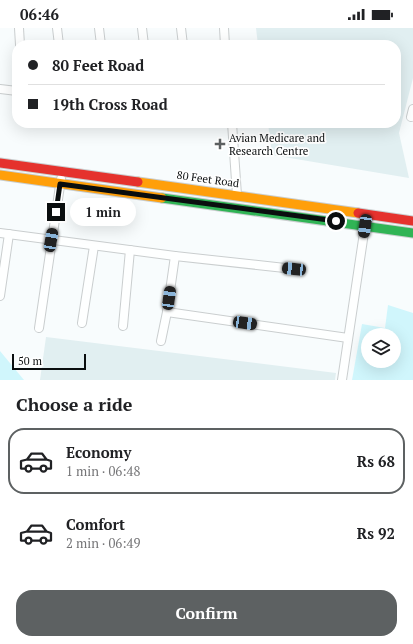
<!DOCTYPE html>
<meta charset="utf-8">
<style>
body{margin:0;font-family:"PT Serif",serif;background:#f2f2f2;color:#202124;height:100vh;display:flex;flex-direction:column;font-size:15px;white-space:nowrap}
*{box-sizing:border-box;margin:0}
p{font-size:13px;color:#757577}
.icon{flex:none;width:22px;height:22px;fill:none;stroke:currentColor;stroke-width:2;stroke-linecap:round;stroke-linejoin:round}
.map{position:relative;height:352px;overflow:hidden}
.sheet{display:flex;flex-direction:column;background:#fff;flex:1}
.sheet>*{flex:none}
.top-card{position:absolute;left:12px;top:12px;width:389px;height:88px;border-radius:16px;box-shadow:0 4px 16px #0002;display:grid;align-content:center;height:88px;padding:0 16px;background:#fff}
.controls{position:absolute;left:361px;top:300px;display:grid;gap:8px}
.controls a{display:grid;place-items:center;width:40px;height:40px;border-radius:50%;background:#fff;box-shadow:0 4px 16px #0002;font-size:20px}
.scale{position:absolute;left:12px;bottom:10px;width:74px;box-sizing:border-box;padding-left:4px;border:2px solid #0a0e0f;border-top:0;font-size:11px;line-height:14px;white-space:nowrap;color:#0a0e0f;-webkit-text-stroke:3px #fff;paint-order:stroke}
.end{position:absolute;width:18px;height:18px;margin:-9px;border:5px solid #0a0e0f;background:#fff;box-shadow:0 0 0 2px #fff}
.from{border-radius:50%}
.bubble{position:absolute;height:28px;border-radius:14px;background:#fff;box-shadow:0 4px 16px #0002;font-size:13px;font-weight:600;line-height:28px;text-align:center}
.car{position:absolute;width:12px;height:24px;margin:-12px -6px;border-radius:5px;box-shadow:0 0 3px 1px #0007;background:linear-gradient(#222 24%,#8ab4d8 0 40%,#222 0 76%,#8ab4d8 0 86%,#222 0)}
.top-card b{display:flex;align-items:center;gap:14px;height:38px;font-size:15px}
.top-card b+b{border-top:1px solid #e0e0e0}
.top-card i{width:10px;height:10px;background:#202124}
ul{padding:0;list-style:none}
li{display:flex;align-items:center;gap:12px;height:66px;margin:0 8px 6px;padding:0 8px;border:2px solid transparent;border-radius:16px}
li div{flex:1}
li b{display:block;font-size:15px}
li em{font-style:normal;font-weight:600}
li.on{border-color:#5d6162}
li>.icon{width:36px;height:36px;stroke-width:1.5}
h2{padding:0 16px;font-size:18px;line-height:48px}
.cta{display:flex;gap:8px;margin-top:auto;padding:8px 16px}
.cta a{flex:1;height:46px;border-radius:16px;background:#5d6162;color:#fff;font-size:16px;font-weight:600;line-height:46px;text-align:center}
.status{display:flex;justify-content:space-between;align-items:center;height:28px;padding:0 20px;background:#fff;direction:ltr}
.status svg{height:11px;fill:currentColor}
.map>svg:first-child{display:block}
.built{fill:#e1eff1}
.green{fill:#d0f6fc;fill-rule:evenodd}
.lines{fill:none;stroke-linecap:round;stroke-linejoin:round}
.street-casing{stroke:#cacecf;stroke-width:10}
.fast-casing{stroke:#cacecf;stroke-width:11}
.slow-casing{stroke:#cacecf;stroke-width:11}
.jam-casing{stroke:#cacecf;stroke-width:11}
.street{stroke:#feffff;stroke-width:8}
.fast{stroke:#30b455;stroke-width:9}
.slow{stroke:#ff9f0a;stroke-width:9}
.jam{stroke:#e5322d;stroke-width:9}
.route{stroke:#0a0e0f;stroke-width:5}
.poi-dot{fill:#5d6162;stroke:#fff;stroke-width:1.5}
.labels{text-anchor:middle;stroke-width:3.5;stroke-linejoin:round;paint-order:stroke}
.poi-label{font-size:11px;fill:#0a0e0f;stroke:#fff;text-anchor:start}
.street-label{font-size:11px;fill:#0a0e0f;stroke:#fff}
</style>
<div class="status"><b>06:46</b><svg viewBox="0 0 49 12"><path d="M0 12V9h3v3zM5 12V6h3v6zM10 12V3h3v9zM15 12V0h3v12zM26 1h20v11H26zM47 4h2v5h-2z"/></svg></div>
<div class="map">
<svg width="413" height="352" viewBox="0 0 413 352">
<rect width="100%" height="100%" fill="#f8fcfd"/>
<g class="built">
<path d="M 256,0 L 413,0 L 413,50 L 399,105 L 409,150 L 272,127 L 268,95 L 396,95 L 396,17 L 258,17 Z"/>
<path d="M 46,309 L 336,345 L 335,352 L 40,352 Z"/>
</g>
<g class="green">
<path d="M 388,277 L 413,285 L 413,352 L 352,352 L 362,296 L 385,300 ZM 368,307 L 394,307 L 394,333 L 368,333 Z"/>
<path d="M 0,323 L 24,352 L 0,352 Z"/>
</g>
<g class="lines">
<defs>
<g id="street">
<path d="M 19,0 L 20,17"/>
<path d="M 57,0 L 59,17"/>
<path d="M 99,0 L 101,17"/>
<path d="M 142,0 L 144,17"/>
<path d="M 181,0 L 183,17"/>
<path d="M 224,0 L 225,17"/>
<path d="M 0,61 L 17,63"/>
<path d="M 411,89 L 413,81"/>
<path d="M 232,95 L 237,167"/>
<path d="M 0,205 L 175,228 L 294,241"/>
<path d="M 175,228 L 167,284 L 348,310"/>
<path d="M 0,268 L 9,206"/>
<path d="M 82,295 L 94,218"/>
<path d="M 123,298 L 130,222"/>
<path d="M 39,300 L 61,151"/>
<path d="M 161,313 L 167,284"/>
<path d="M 342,352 L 365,198"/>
</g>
<path id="fast" d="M 162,170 L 413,205"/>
<g id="slow">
<path d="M 0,147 L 162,170"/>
<path d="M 138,154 L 358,185"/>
</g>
<g id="jam">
<path d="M 0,135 L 138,154"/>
<path d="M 358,185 L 413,193"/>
</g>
</defs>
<use href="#street" class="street-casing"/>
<use href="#fast" class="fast-casing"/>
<use href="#slow" class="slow-casing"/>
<use href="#jam" class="jam-casing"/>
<use href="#street" class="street"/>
<use href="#fast" class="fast"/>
<use href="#slow" class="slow"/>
<use href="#jam" class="jam"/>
</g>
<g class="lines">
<path class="route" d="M 56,184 L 60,156 L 336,193"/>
</g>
<path class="poi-dot" d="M218 110h4v4h4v4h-4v4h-4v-4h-4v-4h4z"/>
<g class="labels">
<g class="poi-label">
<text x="229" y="114">Avian Medicare and<tspan x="229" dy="13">Research Centre</tspan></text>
</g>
<g class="street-label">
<text transform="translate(208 151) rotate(8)" y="4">80 Feet Road</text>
</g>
</g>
</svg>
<div class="controls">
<a><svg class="icon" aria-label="layers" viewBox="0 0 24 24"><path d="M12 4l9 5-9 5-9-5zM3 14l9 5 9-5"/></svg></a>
</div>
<div class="scale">50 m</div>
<i class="end from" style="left:336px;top:193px"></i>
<i class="end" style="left:56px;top:184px"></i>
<div class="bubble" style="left:70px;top:170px;width:66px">1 min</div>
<i class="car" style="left:365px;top:198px;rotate:188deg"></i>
<i class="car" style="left:51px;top:212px;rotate:10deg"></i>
<i class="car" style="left:294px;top:241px;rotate:276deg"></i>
<i class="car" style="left:169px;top:270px;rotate:8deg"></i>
<i class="car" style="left:245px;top:295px;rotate:98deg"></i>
<div class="top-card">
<b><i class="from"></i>80 Feet Road</b>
<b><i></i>19th Cross Road</b>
</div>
</div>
<section class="sheet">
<h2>Choose a ride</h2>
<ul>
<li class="on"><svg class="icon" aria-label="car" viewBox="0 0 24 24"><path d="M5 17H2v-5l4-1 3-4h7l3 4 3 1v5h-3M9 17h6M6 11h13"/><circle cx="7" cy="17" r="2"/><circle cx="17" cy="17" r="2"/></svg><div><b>Economy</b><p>1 min · 06:48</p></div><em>Rs 68</em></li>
<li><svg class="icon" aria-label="car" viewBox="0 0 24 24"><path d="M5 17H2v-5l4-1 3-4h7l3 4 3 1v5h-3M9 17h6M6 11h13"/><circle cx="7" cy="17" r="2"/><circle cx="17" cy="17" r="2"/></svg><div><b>Comfort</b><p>2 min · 06:49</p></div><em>Rs 92</em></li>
</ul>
<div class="cta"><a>Confirm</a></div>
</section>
